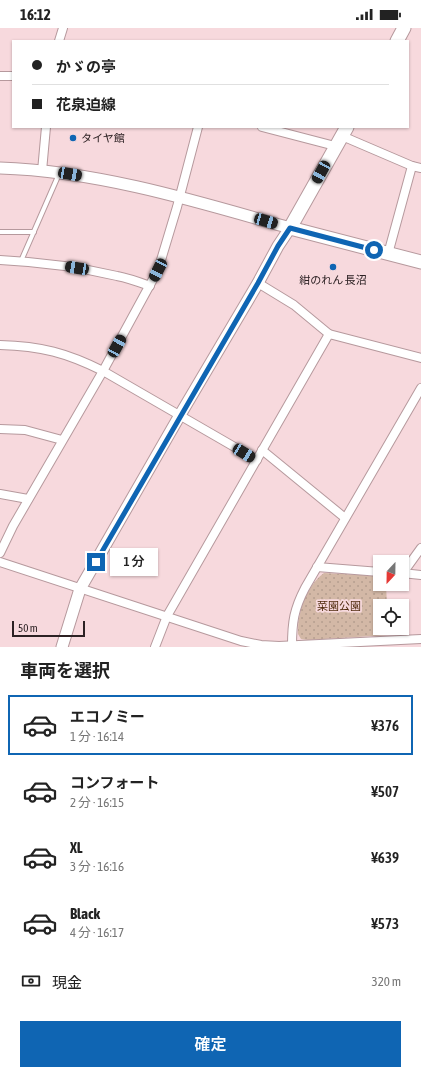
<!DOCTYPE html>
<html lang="ja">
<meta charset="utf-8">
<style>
body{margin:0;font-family:"Asap Condensed","Noto Sans JP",sans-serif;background:#f2f2f2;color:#222;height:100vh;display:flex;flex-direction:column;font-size:15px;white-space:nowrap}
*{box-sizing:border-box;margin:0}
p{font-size:13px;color:#767676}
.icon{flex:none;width:22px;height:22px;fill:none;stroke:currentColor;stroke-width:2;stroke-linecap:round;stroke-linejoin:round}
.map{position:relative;height:619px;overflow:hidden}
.drawer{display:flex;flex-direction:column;background:#fff;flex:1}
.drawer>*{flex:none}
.banner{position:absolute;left:12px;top:12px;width:397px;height:88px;border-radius:0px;box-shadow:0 1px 3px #0004;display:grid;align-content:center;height:88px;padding:0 20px;background:#fff}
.needle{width:26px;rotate:202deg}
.tools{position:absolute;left:373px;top:527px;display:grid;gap:8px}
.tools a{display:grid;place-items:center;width:36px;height:36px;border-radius:0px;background:#fff;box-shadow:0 1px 3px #0004;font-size:20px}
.scale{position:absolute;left:12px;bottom:10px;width:73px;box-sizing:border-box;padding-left:4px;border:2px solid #2c2123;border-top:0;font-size:11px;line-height:14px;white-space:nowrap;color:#2c2123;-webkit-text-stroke:3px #f7d9dd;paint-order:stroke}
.end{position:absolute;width:18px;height:18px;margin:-9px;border:5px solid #0f65b3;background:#fff;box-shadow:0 0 0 2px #fff}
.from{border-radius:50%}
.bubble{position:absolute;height:28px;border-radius:0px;background:#fff;box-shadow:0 1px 3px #0004;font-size:13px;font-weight:600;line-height:28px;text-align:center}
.car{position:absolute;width:12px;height:24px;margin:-12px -6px;border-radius:5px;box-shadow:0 0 3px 1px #0007;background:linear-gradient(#222 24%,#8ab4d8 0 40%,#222 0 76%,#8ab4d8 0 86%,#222 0)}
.banner b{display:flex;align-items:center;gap:14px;height:38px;font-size:15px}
.banner b+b{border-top:1px solid #e0e0e0}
.banner i{width:10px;height:10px;background:#222}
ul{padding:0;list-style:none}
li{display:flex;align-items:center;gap:12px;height:60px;margin:0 8px 6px;padding:0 12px;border:2px solid transparent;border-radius:0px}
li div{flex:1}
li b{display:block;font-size:15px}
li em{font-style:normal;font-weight:600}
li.current{border-color:#0f65b3}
li>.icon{width:36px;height:36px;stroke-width:1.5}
h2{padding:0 20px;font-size:18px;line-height:48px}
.pay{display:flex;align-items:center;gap:10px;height:44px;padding:0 20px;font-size:15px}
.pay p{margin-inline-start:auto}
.action{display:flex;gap:8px;margin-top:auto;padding:8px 20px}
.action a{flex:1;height:46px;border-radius:0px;background:#0f65b3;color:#fff;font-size:16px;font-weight:600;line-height:46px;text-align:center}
.status{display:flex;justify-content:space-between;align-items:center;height:28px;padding:0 20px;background:#fff;direction:ltr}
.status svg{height:11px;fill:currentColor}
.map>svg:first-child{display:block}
.park{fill:url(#park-dots)}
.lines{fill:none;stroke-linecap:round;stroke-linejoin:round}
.lane-casing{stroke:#b6999d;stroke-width:6}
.street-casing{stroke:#b6999d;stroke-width:10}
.secondary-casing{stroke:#b6999d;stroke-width:13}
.primary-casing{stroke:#b6999d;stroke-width:15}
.lane{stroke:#fff;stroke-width:4}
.street{stroke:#fff;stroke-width:8}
.secondary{stroke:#fff;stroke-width:11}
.primary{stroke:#fff;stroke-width:13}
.route{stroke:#0f65b3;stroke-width:5}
.poi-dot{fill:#0f65b3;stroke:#f7d9dd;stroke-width:1.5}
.labels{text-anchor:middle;stroke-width:3.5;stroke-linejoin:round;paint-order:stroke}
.poi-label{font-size:11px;fill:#2c2123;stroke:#f7d9dd;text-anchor:start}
.park-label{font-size:11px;fill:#4f2a0c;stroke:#f7d9dd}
</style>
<div class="status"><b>16:12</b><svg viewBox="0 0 49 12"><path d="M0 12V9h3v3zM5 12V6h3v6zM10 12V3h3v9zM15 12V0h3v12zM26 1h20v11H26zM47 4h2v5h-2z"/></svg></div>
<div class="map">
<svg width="421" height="619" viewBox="0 0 421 619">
<defs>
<pattern id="park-dots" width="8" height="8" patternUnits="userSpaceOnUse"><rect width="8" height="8" fill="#d3b8a6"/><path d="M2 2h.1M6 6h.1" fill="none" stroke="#b59e8f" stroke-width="1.8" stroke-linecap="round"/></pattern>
</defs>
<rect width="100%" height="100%" fill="#f7d9dd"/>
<path class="park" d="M 324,545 L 380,548 L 380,556 L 386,556 L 387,578 L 380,578 L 380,600 L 388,600 L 388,607 L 308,612 L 301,611 L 298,606 C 298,599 298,593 300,586 C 302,573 312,553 324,545 Z"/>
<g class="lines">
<defs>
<g id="lane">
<path d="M 0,204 L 34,204"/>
<path d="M 21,233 L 59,146"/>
</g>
<g id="street">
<path d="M 59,13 L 63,0"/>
<path d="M 0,48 L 13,48"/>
<path d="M 262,99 L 335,118"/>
<path d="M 342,108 L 412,138 L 421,140"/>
<path d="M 42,143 L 46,99"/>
<path d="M 388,226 L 412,138"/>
<path d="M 0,232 C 39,234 79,239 117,248 C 128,250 139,254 150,258"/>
<path d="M 258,255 L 294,277 L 329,306"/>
<path d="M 0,317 C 41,318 67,325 103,343 L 257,432"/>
<path d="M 0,401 L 25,402 L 62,412"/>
<path d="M 262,422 L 345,490"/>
<path d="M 0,466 L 28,471"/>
<path d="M 0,525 L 13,498 L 103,343 L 158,242 L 177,179 L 198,99"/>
<path d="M 0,534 L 241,613 L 261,617 L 279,618 L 421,611"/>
<path d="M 317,539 L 380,544"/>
<path d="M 402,545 L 421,547"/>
<path d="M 403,545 L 421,520"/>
<path d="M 292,618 C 292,594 294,581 305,560 L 421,360"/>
<path d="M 155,619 L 167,588 L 329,306 L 421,330"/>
</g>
<path id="secondary" d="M 0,140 C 98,143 196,173 290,200 L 278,218 L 258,255 L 180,387 L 80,561 L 62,619"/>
<g id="primary">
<path d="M 397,13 L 404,0"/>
<path d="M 347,99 L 290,200 L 421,234"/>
</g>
</defs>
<use href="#lane" class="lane-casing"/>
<use href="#street" class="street-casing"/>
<use href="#secondary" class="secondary-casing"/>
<use href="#primary" class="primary-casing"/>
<use href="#lane" class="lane"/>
<use href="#street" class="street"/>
<use href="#secondary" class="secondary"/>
<use href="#primary" class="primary"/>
</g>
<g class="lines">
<path class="route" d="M 96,534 L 258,255 L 278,218 L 290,200 L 374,222"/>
</g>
<g class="poi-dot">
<circle cx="73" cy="110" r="4"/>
<circle cx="333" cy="239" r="4"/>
</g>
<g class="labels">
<g class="poi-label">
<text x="81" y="114">タイヤ館</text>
<text x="333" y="256" text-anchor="middle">紺のれん 長沼</text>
</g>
<g class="park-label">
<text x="339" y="582">菜園公園</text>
</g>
</g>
</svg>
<div class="tools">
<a><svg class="needle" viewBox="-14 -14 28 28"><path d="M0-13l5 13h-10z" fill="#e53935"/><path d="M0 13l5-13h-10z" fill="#767676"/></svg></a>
<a><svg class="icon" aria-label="locate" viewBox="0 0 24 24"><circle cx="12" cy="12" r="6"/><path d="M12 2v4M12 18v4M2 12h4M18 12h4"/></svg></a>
</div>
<div class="scale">50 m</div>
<i class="end from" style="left:374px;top:222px"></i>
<i class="end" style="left:96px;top:534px"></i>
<div class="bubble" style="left:110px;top:520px;width:48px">1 分</div>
<i class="car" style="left:321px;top:144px;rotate:209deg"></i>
<i class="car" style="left:70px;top:146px;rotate:100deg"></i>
<i class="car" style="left:266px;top:193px;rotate:106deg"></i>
<i class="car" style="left:77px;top:240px;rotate:279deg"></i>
<i class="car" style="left:158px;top:242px;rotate:207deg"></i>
<i class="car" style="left:117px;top:318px;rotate:29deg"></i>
<i class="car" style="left:244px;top:425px;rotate:121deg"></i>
<div class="banner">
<b><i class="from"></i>かゞの亭</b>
<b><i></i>花泉迫線</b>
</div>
</div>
<section class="drawer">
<h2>車両を選択</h2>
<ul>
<li class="current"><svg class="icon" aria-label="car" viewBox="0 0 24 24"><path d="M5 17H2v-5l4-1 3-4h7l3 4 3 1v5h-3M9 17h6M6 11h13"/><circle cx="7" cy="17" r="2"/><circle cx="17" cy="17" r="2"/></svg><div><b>エコノミー</b><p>1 分 · 16:14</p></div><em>¥376</em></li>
<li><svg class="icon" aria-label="car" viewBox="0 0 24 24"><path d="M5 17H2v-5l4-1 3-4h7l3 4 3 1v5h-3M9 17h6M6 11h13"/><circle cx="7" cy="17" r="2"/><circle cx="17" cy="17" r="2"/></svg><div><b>コンフォート</b><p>2 分 · 16:15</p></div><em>¥507</em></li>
<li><svg class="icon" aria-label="car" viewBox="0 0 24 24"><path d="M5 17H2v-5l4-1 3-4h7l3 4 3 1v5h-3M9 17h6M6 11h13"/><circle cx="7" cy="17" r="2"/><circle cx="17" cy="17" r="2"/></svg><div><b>XL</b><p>3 分 · 16:16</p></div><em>¥639</em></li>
<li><svg class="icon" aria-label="car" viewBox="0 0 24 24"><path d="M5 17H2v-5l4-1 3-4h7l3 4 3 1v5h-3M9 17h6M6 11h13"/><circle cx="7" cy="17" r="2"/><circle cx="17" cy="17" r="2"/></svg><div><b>Black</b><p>4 分 · 16:17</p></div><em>¥573</em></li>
</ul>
<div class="pay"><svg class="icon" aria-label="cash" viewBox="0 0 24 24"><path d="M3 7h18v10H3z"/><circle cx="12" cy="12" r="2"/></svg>現金<p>320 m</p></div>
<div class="action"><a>確定</a></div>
</section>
